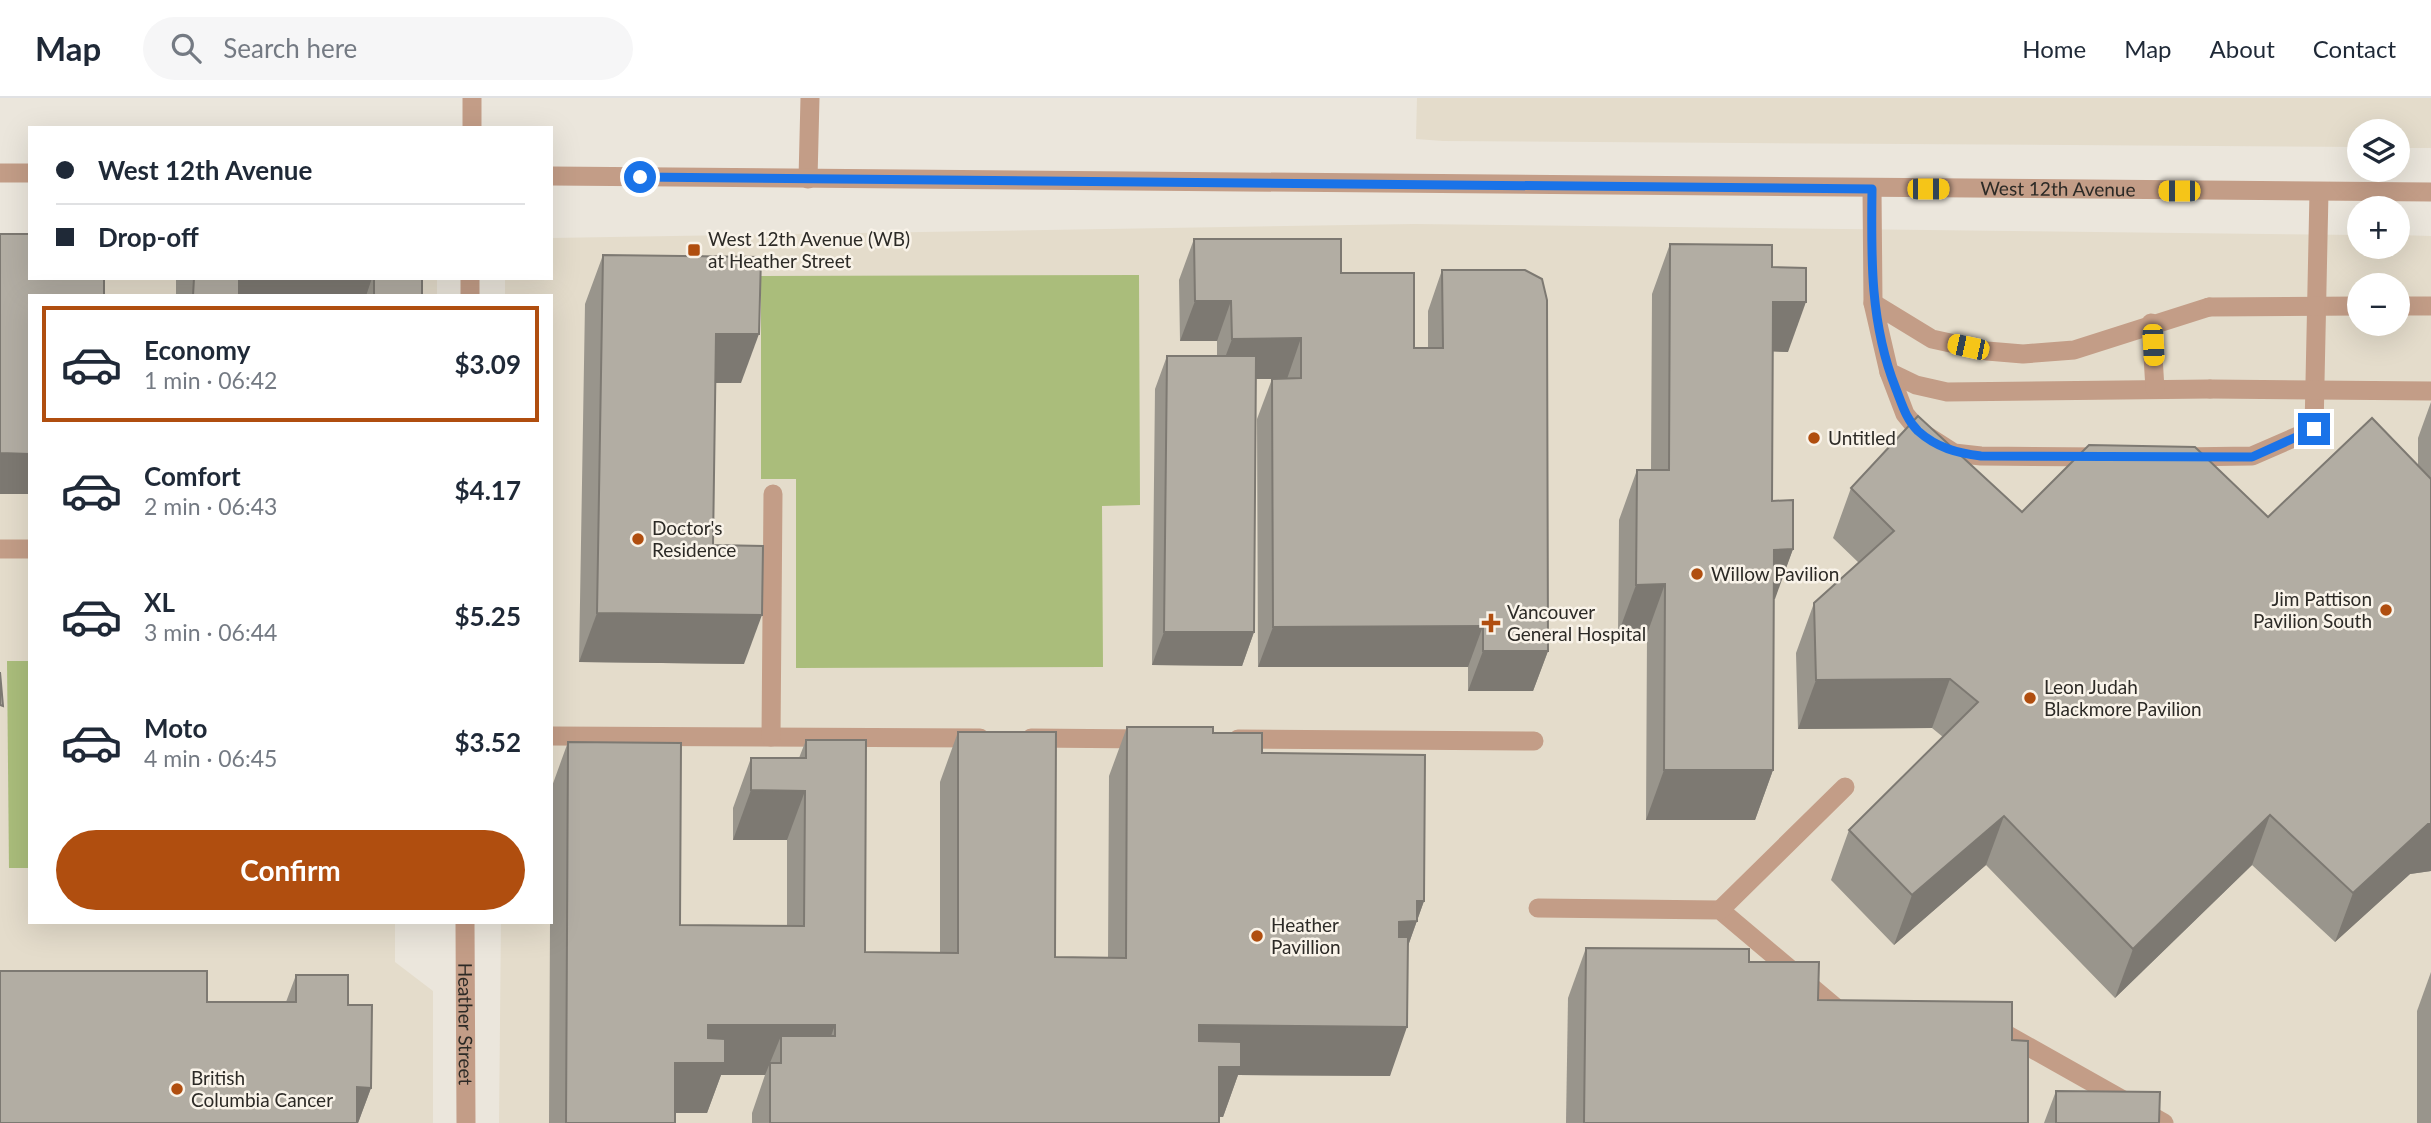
<!DOCTYPE html>
<meta charset="utf-8">
<style>
body{margin:0;font-family:Lato,sans-serif;background:#f6f6f7;color:#1f2937;height:100vh;display:flex;flex-direction:column;font-size:26px;white-space:nowrap}
*{box-sizing:border-box;margin:0}
p{font-size:23px;color:#747a83}
.icon{flex:none;width:38px;height:38px;fill:none;stroke:currentColor;stroke-width:2;stroke-linecap:round;stroke-linejoin:round}
.map{position:relative;flex:1;overflow:hidden}
.panel{position:absolute;left:28px;top:196px;width:525px;height:630px;display:flex;flex-direction:column;background:#fff;border-radius:0px;box-shadow:0 7px 28px #0002}
.panel>*{flex:none}
.hud{position:absolute;left:28px;top:28px;width:525px;height:154px;border-radius:0px;box-shadow:0 7px 28px #0002;display:grid;align-content:center;height:154px;padding:0 28px;background:#fff}
.controls{position:absolute;left:2347px;top:21px;display:grid;gap:14px}
.controls a{display:grid;place-items:center;width:63px;height:63px;border-radius:50%;background:#fff;box-shadow:0 7px 28px #0002;font-size:35px}
.end{position:absolute;width:32px;height:32px;margin:-16px;border:9px solid #1a73e8;background:#fff;box-shadow:0 0 0 4px #fff}
.from{border-radius:50%}
.car{position:absolute;width:21px;height:42px;margin:-21px -10px;border-radius:9px;box-shadow:0 0 5px 2px #0007;background:linear-gradient(#f5c518 24%,#345 0 40%,#f5c518 0 76%,#345 0 86%,#f5c518 0)}
.hud b{display:flex;align-items:center;gap:24px;height:66px;font-size:26px}
.hud b+b{border-top:2px solid #e0e1e3}
.hud i{width:18px;height:18px;background:#1f2937}
ul{padding:12px 0 0;list-style:none}
li{display:flex;align-items:center;gap:21px;height:116px;margin:0 14px 10px;padding:0 14px;border:4px solid transparent;border-radius:0px}
li div{flex:1}
li b{display:block;font-size:26px}
li em{font-style:normal;font-weight:700}
li.current{border-color:#b04e0f}
li>.icon{width:63px;height:63px;stroke-width:1.5}
.cta{display:flex;gap:14px;margin-top:auto;padding:14px 28px}
.cta a{flex:1;height:80px;border-radius:42px;background:#b04e0f;color:#fff;font-size:28px;font-weight:700;line-height:80px;text-align:center}
header{display:flex;align-items:center;gap:42px;box-sizing:border-box;height:98px;padding:0 35px;background:#fff;border-bottom:2px solid #e0e1e3}
header strong{font-size:33px}
nav{display:flex;gap:38px;margin-inline-start:auto;font-size:24px}
.search{width:490px;height:63px;background:#f6f6f7;display:flex;align-items:center;gap:18px;box-sizing:border-box;padding:0 24px;border-radius:38px;color:#747a83;font-size:26px}
.map>svg:first-child{display:block}
.built{fill:#e4dccb;fill-rule:evenodd}
.green{fill:#aabd7b}
.lines{fill:none;stroke-linecap:round;stroke-linejoin:round}
.service{stroke:#c39d87;stroke-width:19}
.minor{stroke:#c39d87;stroke-width:19}
.tertiary{stroke:#c39d87;stroke-width:19}
.service-bridge{stroke:#c39d87;stroke-width:19}
.wall{fill:#99958c}
.shaded-wall{fill:#7d7972}
.building{fill:#b2ada3;stroke:#7d7972;stroke-width:2}
.route{stroke:#1a73e8;stroke-width:9}
.poi-dot{fill:#b04e0f;stroke:#f9f3e9;stroke-width:2.5}
.labels{text-anchor:middle;stroke-width:5;stroke-linejoin:round;paint-order:stroke}
.street-label{font-size:19px;fill:#2c2a26;stroke:#f9f3e9}
.poi-label{font-size:19px;fill:#2c2a26;stroke:#f9f3e9;text-anchor:start}
</style>
<header>
<strong>Map</strong>
<div class="search"><svg class="icon" aria-label="search" viewBox="0 0 24 24"><circle cx="10" cy="10" r="6"/><path d="M15 15l6 6"/></svg>Search here</div>
<nav><a>Home</a><a>Map</a><a>About</a><a>Contact</a></nav>
</header>
<div class="map">
<svg width="2431" height="1025" viewBox="0 0 2431 1025">
<rect width="100%" height="100%" fill="#ebe6dc"/>
<g class="built">
<path d="M 1417,0 L 2431,0 L 2431,50 L 2398,50 L 2398,33 L 2359,33 L 2359,49 L 1443,43 L 1416,41 Z"/>
<path d="M 1414,126 L 2359,137 L 2359,149 L 2398,149 L 2398,137 L 2431,138 L 2431,1025 L 499,1025 L 501,824 L 551,824 L 551,198 L 505,198 L 505,180 L 551,180 L 551,140 ZM 2359,187 L 2398,187 L 2398,226 L 2359,226 Z"/>
<path d="M 0,136 L 30,136 L 30,180 L 437,180 L 437,198 L 30,198 L 30,824 L 395,824 L 395,864 L 433,893 L 433,1025 L 0,1025 Z"/>
</g>
<g class="green">
<path d="M 1139,177 L 1140,407 L 1102,408 L 1103,569 L 796,570 L 796,381 L 761,381 L 761,178 Z"/>
<path d="M 7,563 L 30,563 L 30,770 L 9,770 Z"/>
</g>
<g class="lines">
<g class="service">
<path d="M 808,81 L 810,0"/>
<path d="M 1872,91 L 1873,205 L 1889,274 L 1916,287 L 1947,294 L 2210,291"/>
<path d="M 1873,205 L 1932,241 L 1987,253 L 2023,256 L 2074,252 L 2209,209"/>
<path d="M 2398,208 L 2431,208"/>
<path d="M 2151,225 L 2155,291"/>
<path d="M 1889,274 L 1905,316 L 1918,332 L 1954,355 L 1981,358 L 2104,359"/>
<path d="M 2179,359 L 2252,358 L 2314,331 L 2319,94"/>
<path d="M 0,451 L 30,451"/>
<path d="M 551,638 L 980,640"/>
<path d="M 771,639 L 773,396"/>
<path d="M 1031,640 L 1148,641"/>
<path d="M 1238,641 L 1534,643"/>
<path d="M 1538,810 L 1720,812 L 1847,919"/>
<path d="M 1720,812 L 1845,689"/>
<path d="M 1990,927 L 2164,1025"/>
</g>
<g class="minor">
<path d="M 472,30 L 472,0"/>
<path d="M 470,198 L 470,180"/>
<path id="s1" d="M 465,824 L 466,1025"/>
</g>
<g class="tertiary">
<path d="M 0,75 L 30,75"/>
<path id="s2" d="M 551,78 L 2431,94"/>
</g>
<g class="service-bridge">
<path d="M 2209,209 L 2359,208"/>
<path d="M 2210,291 L 2431,293"/>
</g>
</g>
<g class="wall">
<path d="M 1194,141 L 1341,175 L 1414,250 L 1428,250 L 1428,213 L 1442,172 L 1548,553 L 1533,593 L 1468,593 L 1468,569 L 1258,569 L 1257,321 L 1272,281 L 1256,281 L 1254,534 L 1242,568 L 1152,567 L 1155,291 L 1167,258 L 1217,258 L 1217,243 L 1180,243 L 1179,182 Z"/>
<path d="M 1670,146 L 1772,169 L 1788,254 L 1773,253 L 1772,403 L 1793,451 L 1774,501 L 1773,672 L 1755,722 L 1646,722 L 1647,536 L 1618,536 L 1619,422 L 1637,372 L 1651,372 L 1652,196 Z"/>
<path d="M 603,157 L 741,285 L 715,285 L 713,447 L 744,566 L 579,564 L 585,206 Z"/>
<rect x="176" y="180" width="246" height="18"/>
<path d="M 2431,304 L 2431,773 L 2410,776 L 2335,844 L 2252,767 L 2115,900 L 1986,767 L 1894,847 L 1831,782 L 1849,732 L 1943,639 L 1932,630 L 1798,631 L 1796,555 L 1814,505 L 1859,465 L 1833,440 L 1851,390 L 2022,414 L 2268,419 L 2418,368 L 2418,340 Z"/>
<path d="M 1127,629 L 1213,635 L 1262,655 L 1424,803 L 1408,848 L 1390,978 L 1238,977 L 1223,1019 L 1219,1019 L 1219,1025 L 752,1025 L 752,1015 L 765,977 L 721,977 L 707,1015 L 675,1015 L 675,1025 L 549,1025 L 550,824 L 551,824 L 551,691 L 568,644 L 680,827 L 787,828 L 787,742 L 733,742 L 733,710 L 751,660 L 799,660 L 806,642 L 865,854 L 940,855 L 940,684 L 958,634 L 1055,859 L 1108,860 L 1109,678 Z"/>
<path d="M 1586,850 L 1749,864 L 1818,902 L 2028,1025 L 1566,1025 L 1568,900 Z"/>
<path d="M 2431,874 L 2431,1025 L 2417,1025 L 2417,913 Z"/>
<path d="M 296,877 L 348,907 L 371,990 L 358,1025 L 0,1025 L 207,904 L 286,904 Z"/>
<path d="M 2056,993 L 2159,1025 L 2044,1025 Z"/>
</g>
<g class="shaded-wall">
<path d="M 237,180 L 372,180 L 366,198 L 231,198 Z"/>
<path d="M 1195,203 L 1231,203 L 1217,243 L 1180,243 Z"/>
<path d="M 1773,204 L 1806,204 L 1788,254 L 1755,253 Z"/>
<path d="M 716,236 L 759,236 L 741,285 L 698,285 Z"/>
<path d="M 1301,240 L 1287,281 L 1217,281 L 1232,241 Z"/>
<path d="M 0,355 L 30,356 L 30,396 L 0,396 Z"/>
<path d="M 1793,451 L 1775,501 L 1756,501 L 1774,452 Z"/>
<path d="M 1665,486 L 1647,536 L 1618,536 L 1636,487 Z"/>
<path d="M 597,515 L 762,517 L 744,566 L 579,564 Z"/>
<path d="M 1483,528 L 1468,569 L 1258,569 L 1273,529 Z"/>
<path d="M 1164,534 L 1254,534 L 1242,568 L 1152,567 Z"/>
<path d="M 1483,553 L 1548,553 L 1533,593 L 1468,593 Z"/>
<path d="M 1950,581 L 1932,630 L 1798,631 L 1816,582 Z"/>
<path d="M 1664,672 L 1773,672 L 1755,722 L 1646,722 Z"/>
<path d="M 751,692 L 805,693 L 787,742 L 733,742 Z"/>
<path d="M 2270,717 L 2252,767 L 2115,900 L 2133,851 Z"/>
<path d="M 2004,718 L 1986,767 L 1894,847 L 1912,797 Z"/>
<path d="M 2428,726 L 2431,726 L 2431,773 L 2410,776 L 2335,844 L 2353,795 Z"/>
<path d="M 1417,803 L 1424,803 L 1399,873 L 1399,824 Z"/>
<path d="M 708,927 L 835,927 L 817,977 L 781,965 L 781,938 L 765,977 L 721,977 L 707,1015 L 657,1015 L 675,965 Z"/>
<path d="M 1199,927 L 1407,929 L 1390,978 L 1238,977 L 1223,1019 L 1201,1018 L 1181,977 Z"/>
<path d="M 357,989 L 371,990 L 358,1025 L 344,1025 Z"/>
</g>
<g class="building">
<path d="M 0,136 L 30,136 L 30,180 L 104,180 L 104,198 L 30,198 L 30,356 L 0,355 Z"/>
<path d="M 1194,141 L 1341,141 L 1341,175 L 1414,175 L 1414,250 L 1443,250 L 1442,172 L 1525,172 L 1542,181 L 1547,202 L 1548,553 L 1483,553 L 1483,528 L 1273,529 L 1272,281 L 1301,280 L 1301,240 L 1232,241 L 1231,203 L 1195,203 Z"/>
<path d="M 1670,146 L 1772,147 L 1772,169 L 1806,170 L 1806,204 L 1773,204 L 1772,403 L 1793,402 L 1793,451 L 1774,452 L 1773,672 L 1664,672 L 1665,486 L 1636,487 L 1637,372 L 1669,372 Z"/>
<path d="M 603,157 L 761,159 L 759,236 L 716,236 L 713,447 L 763,448 L 762,517 L 597,515 Z"/>
<path d="M 194,180 L 239,180 L 239,198 L 193,198 Z"/>
<rect x="374" y="180" width="48" height="18"/>
<path d="M 1167,258 L 1256,258 L 1254,534 L 1164,534 Z"/>
<path d="M 1918,318 L 2022,414 L 2089,347 L 2195,349 L 2268,419 L 2372,320 L 2431,381 L 2431,726 L 2428,726 L 2353,795 L 2270,717 L 2133,851 L 2004,718 L 1912,797 L 1849,732 L 1978,604 L 1950,581 L 1816,582 L 1814,505 L 1894,433 L 1851,390 Z"/>
<path d="M 0,574 L 3,608 L 0,607 Z"/>
<path d="M 1127,629 L 1213,629 L 1213,635 L 1262,635 L 1262,655 L 1425,657 L 1424,803 L 1417,803 L 1417,823 L 1399,824 L 1399,839 L 1408,839 L 1407,929 L 1199,927 L 1199,943 L 1241,944 L 1241,969 L 1219,969 L 1219,1025 L 770,1025 L 770,965 L 781,965 L 781,938 L 835,938 L 835,927 L 708,927 L 708,940 L 725,941 L 725,965 L 675,965 L 675,1025 L 566,1025 L 568,644 L 681,645 L 680,827 L 804,828 L 805,693 L 751,692 L 751,660 L 806,660 L 806,642 L 866,642 L 865,854 L 958,855 L 958,634 L 1056,634 L 1055,859 L 1126,860 Z"/>
<path d="M 1586,850 L 1749,851 L 1749,864 L 1819,864 L 1818,902 L 2012,904 L 2012,942 L 2028,943 L 2028,1025 L 1584,1025 Z"/>
<path d="M 0,873 L 207,873 L 207,904 L 296,904 L 296,877 L 348,877 L 348,907 L 372,907 L 371,990 L 357,989 L 357,1025 L 0,1025 Z"/>
<path d="M 2056,993 L 2160,994 L 2159,1025 L 2056,1025 Z"/>
</g>
<g class="lines">
<path class="route" d="M 640,79 L 1872,91 C 1871,160 1870,226 1896,291 C 1902,306 1906,321 1918,333 C 1937,350 1957,355 1981,358 L 2252,359 L 2314,331"/>
</g>
<g class="poi-dot">
<rect x="687" y="145" width="14" height="14" rx="3.5"/>
<circle cx="1814" cy="340" r="7"/>
<circle cx="638" cy="441" r="7"/>
<circle cx="1697" cy="476" r="7"/>
<circle cx="2386" cy="512" r="7"/>
<path d="M1487.5 514.5h7v7h7v7h-7v7h-7v-7h-7v-7h7z"/>
<circle cx="2030" cy="600" r="7"/>
<circle cx="1257" cy="838" r="7"/>
<circle cx="177" cy="991" r="7"/>
</g>
<g class="labels">
<g class="street-label">
<text dy="7" stroke="none"><textPath href="#s2" startOffset="1507">West 12th Avenue</textPath></text>
<text dy="7" stroke="none"><textPath href="#s1" startOffset="102">Heather Street</textPath></text>
</g>
<g class="poi-label">
<text x="708" y="148">West 12th Avenue (WB)<tspan x="708" dy="22">at Heather Street</tspan></text>
<text x="1828" y="347">Untitled</text>
<text x="652" y="437">Doctor's<tspan x="652" dy="22">Residence</tspan></text>
<text x="1711" y="483">Willow Pavilion</text>
<text x="2372" y="508" text-anchor="end">Jim Pattison<tspan x="2372" dy="22">Pavilion South</tspan></text>
<text x="1507" y="521">Vancouver<tspan x="1507" dy="22">General Hospital</tspan></text>
<text x="2044" y="596">Leon Judah<tspan x="2044" dy="22">Blackmore Pavilion</tspan></text>
<text x="1271" y="834">Heather<tspan x="1271" dy="22">Pavillion</tspan></text>
<text x="191" y="987">British<tspan x="191" dy="22">Columbia Cancer</tspan></text>
</g>
</g>
</svg>
<div class="controls">
<a><svg class="icon" aria-label="layers" viewBox="0 0 24 24"><path d="M12 4l9 5-9 5-9-5zM3 14l9 5 9-5"/></svg></a>
<a>+</a>
<a>−</a>
</div>
<i class="end from" style="left:640px;top:79px"></i>
<i class="end" style="left:2314px;top:331px"></i>
<i class="car" style="left:1928px;top:91px;rotate:90deg"></i>
<i class="car" style="left:2179px;top:93px;rotate:270deg"></i>
<i class="car" style="left:2153px;top:247px;rotate:177deg"></i>
<i class="car" style="left:1968px;top:249px;rotate:282deg"></i>
<div class="hud">
<b><i class="from"></i>West 12th Avenue</b>
<b><i></i>Drop-off</b>
</div>
<section class="panel">
<ul>
<li class="current"><svg class="icon" aria-label="car" viewBox="0 0 24 24"><path d="M5 17H2v-5l4-1 3-4h7l3 4 3 1v5h-3M9 17h6M6 11h13"/><circle cx="7" cy="17" r="2"/><circle cx="17" cy="17" r="2"/></svg><div><b>Economy</b><p>1 min · 06:42</p></div><em>$3.09</em></li>
<li><svg class="icon" aria-label="car" viewBox="0 0 24 24"><path d="M5 17H2v-5l4-1 3-4h7l3 4 3 1v5h-3M9 17h6M6 11h13"/><circle cx="7" cy="17" r="2"/><circle cx="17" cy="17" r="2"/></svg><div><b>Comfort</b><p>2 min · 06:43</p></div><em>$4.17</em></li>
<li><svg class="icon" aria-label="car" viewBox="0 0 24 24"><path d="M5 17H2v-5l4-1 3-4h7l3 4 3 1v5h-3M9 17h6M6 11h13"/><circle cx="7" cy="17" r="2"/><circle cx="17" cy="17" r="2"/></svg><div><b>XL</b><p>3 min · 06:44</p></div><em>$5.25</em></li>
<li><svg class="icon" aria-label="car" viewBox="0 0 24 24"><path d="M5 17H2v-5l4-1 3-4h7l3 4 3 1v5h-3M9 17h6M6 11h13"/><circle cx="7" cy="17" r="2"/><circle cx="17" cy="17" r="2"/></svg><div><b>Moto</b><p>4 min · 06:45</p></div><em>$3.52</em></li>
</ul>
<div class="cta"><a>Confirm</a></div>
</section>
</div>
